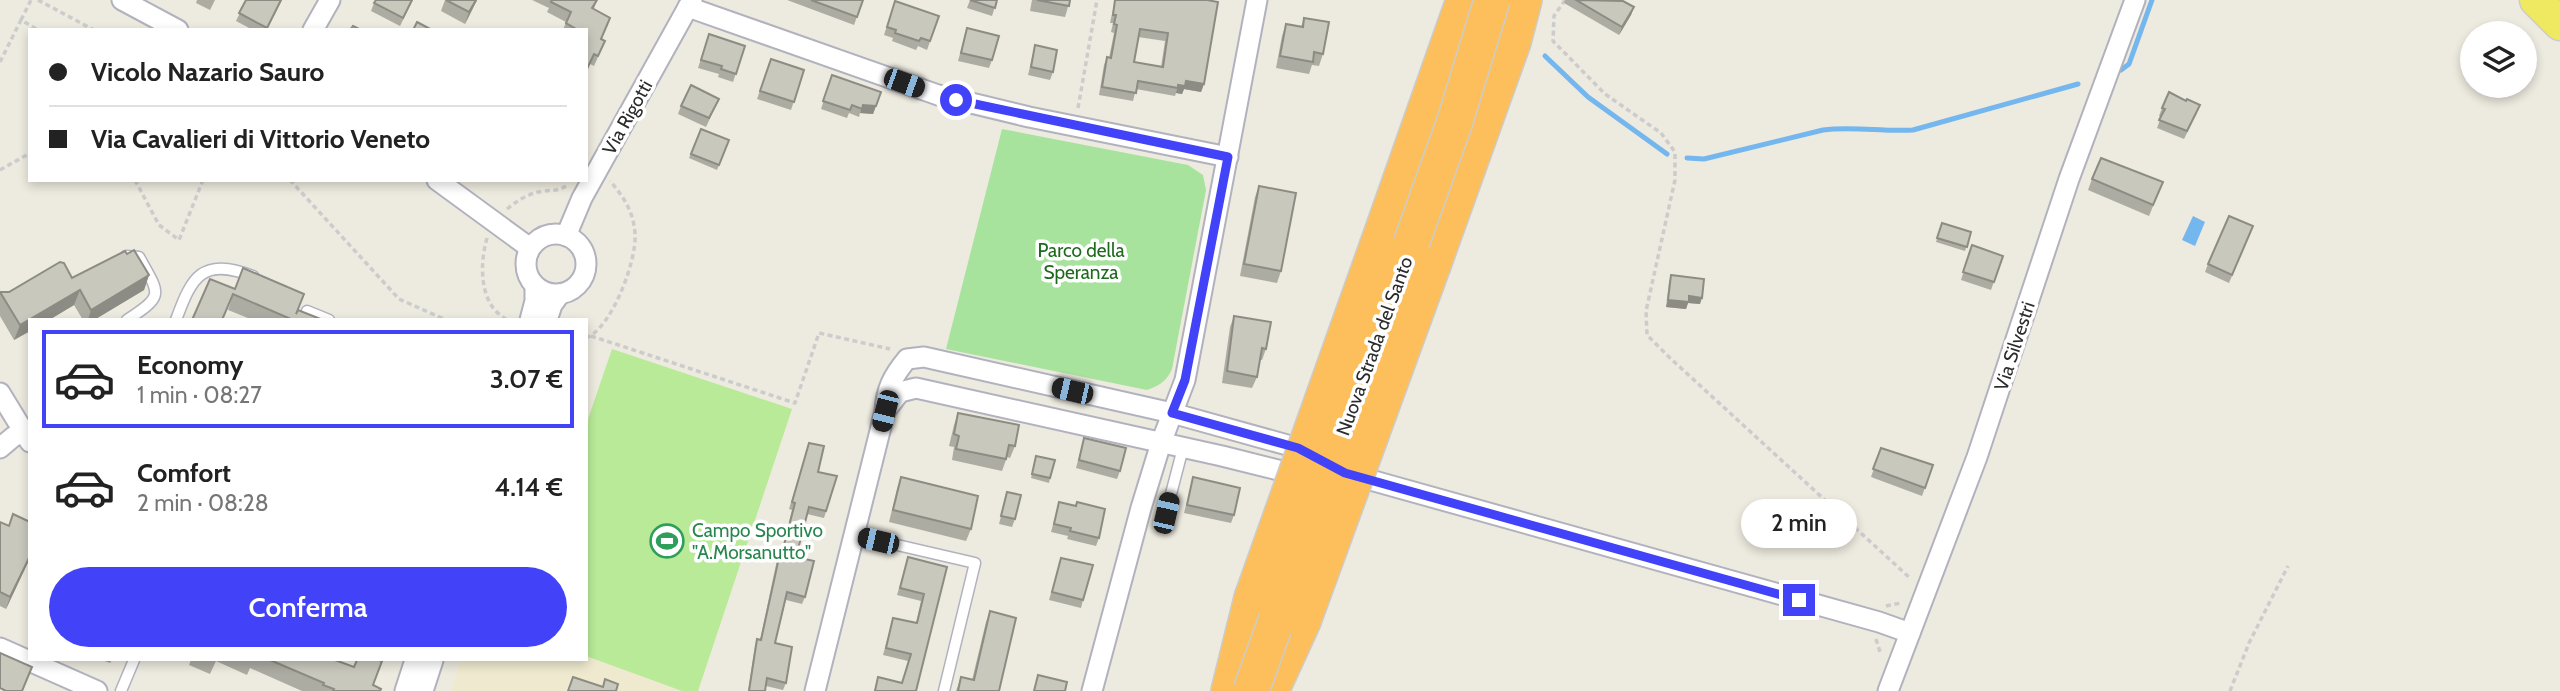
<!DOCTYPE html>
<html lang="it">
<meta charset="utf-8">
<style>
body{margin:0;font-family:Cabin,sans-serif;background:#f6f6f6;color:#222;height:100vh;display:flex;flex-direction:column;font-size:26px;white-space:nowrap}
*{box-sizing:border-box;margin:0}
p{font-size:23px;color:#767676}
.icon{flex:none;width:38px;height:38px;fill:none;stroke:currentColor;stroke-width:2;stroke-linecap:round;stroke-linejoin:round}
.map{position:relative;flex:1;overflow:hidden}
.drawer{position:absolute;left:28px;top:318px;width:560px;height:343px;display:flex;flex-direction:column;background:#fff;border-radius:0px;box-shadow:0 4px 10px #0003}
.drawer>*{flex:none}
.top-card{position:absolute;left:28px;top:28px;width:560px;height:154px;border-radius:0px;box-shadow:0 4px 10px #0003;display:grid;align-content:center;height:154px;padding:0 21px;background:#fff}
.tools{position:absolute;left:2460px;top:21px;display:grid;gap:14px}
.tools a{display:grid;place-items:center;width:77px;height:77px;border-radius:50%;background:#fff;box-shadow:0 4px 10px #0003;font-size:35px}
.end{position:absolute;width:32px;height:32px;margin:-16px;border:9px solid #4242f8;background:#fff;box-shadow:0 0 0 4px #fff}
.from{border-radius:50%}
.bubble{position:absolute;height:49px;border-radius:24px;background:#fff;box-shadow:0 4px 10px #0003;font-size:23px;font-weight:600;line-height:49px;text-align:center}
.car{position:absolute;width:21px;height:42px;margin:-21px -10px;border-radius:9px;box-shadow:0 0 5px 2px #0007;background:linear-gradient(#222 24%,#8ab4d8 0 40%,#222 0 76%,#8ab4d8 0 86%,#222 0)}
.top-card b{display:flex;align-items:center;gap:24px;height:66px;font-size:26px}
.top-card b+b{border-top:2px solid #e0e0e0}
.top-card i{width:18px;height:18px;background:#222}
ul{padding:12px 0 0;list-style:none}
li{display:flex;align-items:center;gap:21px;height:98px;margin:0 14px 10px;padding:0 7px;border:4px solid transparent;border-radius:0px}
li div{flex:1}
li b{display:block;font-size:26px}
li em{font-style:normal;font-weight:600}
li.current{border-color:#4242f8}
li>.icon{width:63px;height:63px;stroke-width:1.5}
.button{display:flex;gap:14px;margin-top:auto;padding:14px 21px}
.button a{flex:1;height:80px;border-radius:42px;background:#4242f8;color:#fff;font-size:28px;font-weight:600;line-height:80px;text-align:center}
.map>svg:first-child{display:block}
.education{fill:#efeacf}
.green{fill:#a7e39c}
.pitch{fill:#b8ea98}
.water{fill:#74b6ee}
.lines{fill:none;stroke-linecap:round;stroke-linejoin:round}
.stream{stroke:#74b6ee;stroke-width:5}
.lane-casing{stroke:#b2b2bf;stroke-width:13}
.street-casing{stroke:#b2b2bf;stroke-width:23}
.primary-casing{stroke:#ccc;stroke-width:35}
.highway-casing{stroke:#ccc;stroke-width:38}
.path{stroke:#ccc;stroke-width:3.5;stroke-dasharray:5 3.5;stroke-linecap:butt}
.lane{stroke:#fff;stroke-width:10}
.street{stroke:#fff;stroke-width:19}
.primary{stroke:#efe962;stroke-width:32}
.highway{stroke:#fcbf5b;stroke-width:35}
.highway-bridge-casing{stroke:#ccc;stroke-width:38;stroke-linecap:butt}
.highway-bridge{stroke:#fcbf5b;stroke-width:35}
.wall{fill:#adaca3;fill-rule:evenodd}
.shaded-wall{fill:#8d8c84}
.building{fill:#c9c8bd;stroke:#8d8c84;stroke-width:2;fill-rule:evenodd}
.route{stroke:#4242f8;stroke-width:9}
.labels{text-anchor:middle;stroke-width:7;stroke-linejoin:round;paint-order:stroke}
.street-label{font-size:19px;fill:#2c2c2c;stroke:#fff}
.park-label{font-size:19px;fill:#1d6a1c;stroke:#fff}
.leisure-label{font-size:19px;fill:#27864d;stroke:#fff;text-anchor:start}
</style>
<div class="map">
<svg width="2560" height="691" viewBox="0 0 2560 691">
<rect width="100%" height="100%" fill="#edeadf"/>
<path class="education" d="M 586,656 L 682,691 L 451,691 L 461,660 L 586,660 Z"/>
<path class="green" d="M 1002,129 L 1188,165 L 1203,175 L 1206,190 L 1172,369 C 1166,382 1160,385 1147,390 L 946,349 Z"/>
<path class="pitch" d="M 612,349 L 792,409 L 698,691 L 682,691 L 586,656 L 586,425 Z"/>
<path class="water" d="M 2193,216 L 2205,222 L 2195,246 L 2182,240 Z"/>
<g class="lines">
<g class="stream">
<path d="M 1545,56 L 1588,97 L 1667,154"/>
<path d="M 2121,70 L 2129,64 L 2152,0"/>
<path d="M 1687,158 L 1704,159 L 1823,130 C 1853,126 1883,132 1913,130 L 2078,84"/>
</g>
<defs>
<g id="lane">
<path d="M 126,256 L 139,257 C 160,295 165,295 127,320"/>
<path d="M 307,311 L 329,320"/>
<path d="M 176,320 C 192,276 202,257 253,276"/>
<path d="M 1166,513 L 1183,448"/>
<path d="M 854,535 L 975,563 L 944,691"/>
<path d="M 121,691 L 134,660"/>
</g>
<g id="street">
<path d="M 122,0 L 178,30"/>
<path d="M 688,7 L 938,95 L 1029,117 L 1228,157"/>
<path d="M 313,30 L 330,0"/>
<path d="M 437,180 L 530,248"/>
<circle cx="556" cy="264" r="30"/>
<path d="M 566,236 L 582,198 L 692,0"/>
<path d="M 530,320 L 535,301 L 535,286"/>
<path d="M 547,320 L 552,305 L 560,294"/>
<path d="M 0,393 L 30,442"/>
<path d="M 886,410 L 900,392 L 916,388 L 1222,456 L 1290,473 L 1302,473"/>
<path d="M 0,448 L 13,437 L 23,432"/>
<path d="M 1349,474 L 1879,622 L 1910,633"/>
<path d="M 0,648 L 97,691"/>
<path d="M 405,691 L 415,660"/>
<path d="M 423,691 L 433,660"/>
<path d="M 815,691 L 885,411 C 886,389 893,376 907,359 L 924,357 L 1172,413 L 1298,448 L 1312,456"/>
<path d="M 1092,691 L 1141,508 L 1161,443 L 1185,380 L 1257,0"/>
<path d="M 1888,691 L 1977,457 L 2069,179 L 2135,0"/>
</g>
<path id="primary" d="M 2536,0 L 2560,24"/>
<g id="highway">
<path d="M 1378,244 L 1464,0"/>
<path d="M 1433,265 L 1513,42 L 1524,0"/>
<path d="M 1229,691 L 1252,598"/>
<path d="M 1271,691 L 1303,621"/>
</g>
</defs>
<use href="#lane" class="lane-casing"/>
<use href="#street" class="street-casing"/>
<use href="#primary" class="primary-casing"/>
<use href="#highway" class="highway-casing"/>
<g class="path">
<path d="M 38,0 L 94,30"/>
<path d="M 1565,0 L 1554,16 L 1553,41 L 1605,94 L 1661,133 L 1675,152 L 1675,180 L 1646,311 L 1647,335 L 1670,358 L 1911,579"/>
<path d="M 21,20 L 31,0"/>
<path d="M 0,62 L 21,20 L 38,30"/>
<path d="M 1078,108 L 1097,0"/>
<path d="M 0,170 L 30,153"/>
<path d="M 135,180 L 159,225 L 179,240 L 203,180"/>
<path d="M 290,180 L 399,299 L 446,320"/>
<path d="M 507,209 C 518,200 529,193 544,191 C 553,190 559,191 566,186"/>
<path d="M 487,238 C 481,259 479,290 494,309 C 497,313 503,317 507,320"/>
<path d="M 591,336 L 795,403 L 819,333 L 890,349"/>
<path d="M 586,338 C 612,328 637,260 635,234 C 634,213 624,197 610,181"/>
<path d="M 1886,606 L 1901,603"/>
<path d="M 1876,639 L 1881,655"/>
<path d="M 2230,691 L 2249,643 L 2288,566"/>
</g>
<use href="#lane" class="lane"/>
<use href="#street" class="street"/>
<use href="#primary" class="primary"/>
<use href="#highway" class="highway"/>
<defs>
<g id="highway-bridge">
<path d="M 1252,598 L 1378,244"/>
<path d="M 1303,621 L 1433,265"/>
<path d="M 1251,691 L 1455,121 L 1492,0"/>
</g>
</defs>
<use href="#highway-bridge" class="highway-bridge-casing"/>
<use href="#highway-bridge" class="highway-bridge"/>
</g>
<g class="wall">
<path d="M 197,0 L 215,0 L 210,10 L 196,3 Z"/>
<path d="M 246,0 L 282,0 L 267,30 L 253,30 L 236,21 Z"/>
<path d="M 413,0 L 400,26 L 371,11 L 374,3 Z"/>
<path d="M 445,0 L 477,0 L 465,24 L 441,11 Z"/>
<path d="M 532,0 L 597,0 L 594,9 L 601,39 L 605,41 L 594,66 L 590,64 L 586,30 L 563,30 L 566,22 L 547,12 L 549,8 Z"/>
<path d="M 787,0 L 863,0 L 854,25 Z"/>
<path d="M 970,0 L 997,0 L 992,16 L 967,8 Z"/>
<path d="M 1032,0 L 1070,0 L 1065,17 L 1030,11 Z"/>
<path d="M 1115,0 L 1207,0 L 1204,84 L 1201,92 L 1184,89 L 1182,94 L 1176,93 L 1175,96 L 1136,89 L 1133,101 L 1099,95 L 1104,65 L 1107,57 L 1109,58 L 1114,33 L 1111,32 L 1113,23 L 1110,23 ZM 1138,37 L 1165,41 L 1161,67 L 1134,62 Z"/>
<path d="M 1565,0 L 1617,0 L 1634,7 L 1631,15 L 1619,35 L 1564,3 Z"/>
<path d="M 895,1 L 939,16 L 927,50 L 918,46 L 916,50 L 892,41 L 893,38 L 884,35 Z"/>
<path d="M 1304,18 L 1323,54 L 1319,66 L 1312,65 L 1309,74 L 1276,68 L 1282,36 L 1286,24 L 1301,27 Z"/>
<path d="M 967,28 L 992,60 L 989,68 L 958,61 Z"/>
<path d="M 709,34 L 745,46 L 733,82 L 718,77 L 719,74 L 698,68 Z"/>
<path d="M 1035,45 L 1053,72 L 1050,80 L 1028,75 Z"/>
<path d="M 771,59 L 804,70 L 791,110 L 757,99 Z"/>
<path d="M 832,75 L 881,92 L 873,114 L 860,113 L 859,117 L 849,113 L 847,118 L 821,109 Z"/>
<path d="M 719,99 L 706,127 L 678,114 L 681,106 Z"/>
<path d="M 2162,108 L 2197,113 L 2184,139 L 2157,128 L 2161,117 L 2159,116 Z"/>
<path d="M 701,129 L 729,140 L 717,170 L 689,158 Z"/>
<path d="M 2092,179 L 2163,182 L 2149,216 L 2088,190 Z"/>
<path d="M 1259,186 L 1281,271 L 1277,283 L 1240,276 L 1255,197 Z"/>
<path d="M 1942,223 L 1971,232 L 1965,251 L 1936,242 Z"/>
<path d="M 2253,226 L 2229,283 L 2205,272 L 2208,264 Z"/>
<path d="M 1972,245 L 2003,256 L 1991,290 L 1961,280 Z"/>
<path d="M 127,254 L 149,275 L 144,290 L 94,320 L 83,320 L 74,305 L 49,320 L 30,320 L 30,331 L 14,340 L 0,316 L 0,292 L 9,292 L 72,278 Z"/>
<path d="M 1671,275 L 1700,304 L 1688,303 L 1686,309 L 1666,307 L 1669,282 Z"/>
<path d="M 235,289 L 298,310 L 323,320 L 253,320 L 228,310 Z"/>
<path d="M 1234,316 L 1266,349 L 1262,360 L 1260,360 L 1257,377 L 1252,388 L 1222,383 L 1230,327 Z"/>
<path d="M 958,413 L 1015,446 L 1010,458 L 1007,457 L 1002,471 L 952,460 L 954,447 L 949,446 L 954,425 Z"/>
<path d="M 1084,438 L 1120,471 L 1117,479 L 1076,468 Z"/>
<path d="M 1881,448 L 1933,465 L 1922,496 L 1871,477 Z"/>
<path d="M 807,450 L 818,472 L 837,476 L 824,518 L 807,514 L 796,557 L 805,597 L 802,604 L 786,600 L 775,643 L 786,683 L 783,690 L 766,686 L 765,691 L 748,691 L 755,646 L 757,639 L 760,640 L 777,560 L 780,553 L 781,553 L 792,510 L 789,509 Z"/>
<path d="M 1035,460 L 1050,478 L 1049,483 L 1031,478 Z"/>
<path d="M 901,477 L 971,529 L 966,541 L 889,522 L 897,489 Z"/>
<path d="M 1193,477 L 1234,515 L 1231,523 L 1184,513 Z"/>
<path d="M 1007,492 L 1015,519 L 1012,527 L 999,524 Z"/>
<path d="M 1059,502 L 1099,538 L 1096,546 L 1067,539 L 1068,536 L 1051,532 Z"/>
<path d="M 0,522 L 30,558 L 6,609 L 0,606 Z"/>
<path d="M 908,557 L 947,567 L 916,691 L 874,691 L 878,677 L 902,683 L 908,661 L 883,655 L 893,618 L 916,623 L 921,601 L 897,595 Z"/>
<path d="M 1061,558 L 1083,600 L 1081,608 L 1049,600 Z"/>
<path d="M 990,611 L 999,691 L 956,691 L 961,677 L 972,680 L 986,622 Z"/>
<path d="M 102,660 L 112,660 L 110,663 Z"/>
<path d="M 191,660 L 335,660 L 380,691 L 302,691 L 250,668 L 247,675 L 216,661 L 210,674 L 189,665 Z"/>
</g>
<g class="shaded-wall">
<path d="M 476,0 L 477,0 L 465,24 L 469,12 Z"/>
<path d="M 1634,7 L 1631,15 L 1619,35 L 1622,27 Z"/>
<path d="M 1186,81 L 1204,84 L 1201,92 L 1184,89 L 1182,94 L 1176,93 L 1178,85 Z"/>
<path d="M 863,105 L 876,106 L 873,114 L 860,113 Z"/>
<path d="M 149,275 L 144,290 L 94,320 L 88,320 L 91,310 Z"/>
<path d="M 80,290 L 74,305 L 49,320 L 30,320 L 30,331 L 14,340 L 20,325 Z"/>
<path d="M 1689,296 L 1702,298 L 1700,304 L 1688,303 L 1686,309 L 1666,307 L 1668,300 Z"/>
<path d="M 30,556 L 30,558 L 6,609 L 10,597 Z"/>
</g>
<g class="building">
<path d="M 246,0 L 281,0 L 267,28 L 239,13 Z"/>
<path d="M 376,0 L 412,0 L 403,18 L 374,3 Z"/>
<path d="M 446,0 L 476,0 L 469,12 Z"/>
<path d="M 552,0 L 597,0 L 592,8 L 610,18 L 601,39 L 605,41 L 598,56 L 594,54 L 586,71 L 586,30 L 578,30 L 566,23 L 571,12 L 551,2 Z"/>
<path d="M 811,0 L 863,0 L 857,17 Z"/>
<path d="M 970,0 L 997,0 L 995,8 Z"/>
<path d="M 1037,0 L 1070,0 L 1069,6 Z"/>
<path d="M 1115,0 L 1207,0 L 1218,2 L 1204,84 L 1186,81 L 1185,86 L 1178,85 L 1178,88 L 1138,81 L 1136,93 L 1102,87 L 1107,57 L 1111,58 L 1117,25 L 1114,24 L 1116,15 L 1113,15 ZM 1140,29 L 1168,33 L 1163,67 L 1134,62 Z"/>
<path d="M 1576,0 L 1623,1 L 1634,7 L 1622,27 Z"/>
<path d="M 895,1 L 939,16 L 930,41 L 921,38 L 919,41 L 895,33 L 896,30 L 887,27 Z"/>
<path d="M 1304,18 L 1329,22 L 1323,54 L 1314,52 L 1313,62 L 1280,56 L 1286,24 L 1303,27 Z"/>
<path d="M 417,22 L 432,30 L 413,30 Z"/>
<path d="M 353,26 L 361,30 L 350,30 Z"/>
<path d="M 967,28 L 999,36 L 992,60 L 961,53 Z"/>
<path d="M 709,34 L 745,46 L 736,74 L 721,69 L 722,66 L 701,60 Z"/>
<path d="M 1035,45 L 1057,50 L 1053,72 L 1031,67 Z"/>
<path d="M 771,59 L 804,70 L 794,102 L 760,91 Z"/>
<path d="M 832,75 L 881,92 L 876,106 L 863,105 L 862,109 L 852,105 L 850,110 L 823,101 Z"/>
<path d="M 691,85 L 719,99 L 709,118 L 681,106 Z"/>
<path d="M 2169,92 L 2186,101 L 2187,99 L 2200,105 L 2187,131 L 2159,120 L 2165,109 L 2162,108 Z"/>
<path d="M 701,129 L 729,140 L 719,165 L 691,154 Z"/>
<path d="M 2101,158 L 2163,182 L 2153,205 L 2092,179 Z"/>
<path d="M 1259,186 L 1296,193 L 1281,271 L 1244,264 Z"/>
<path d="M 2229,216 L 2253,226 L 2232,275 L 2208,264 Z"/>
<path d="M 1942,223 L 1971,232 L 1967,247 L 1937,238 Z"/>
<path d="M 1972,245 L 2003,256 L 1994,282 L 1963,272 Z"/>
<path d="M 134,250 L 149,275 L 91,310 L 80,290 L 20,325 L 0,292 L 9,292 L 60,262 L 64,263 L 72,278 L 125,251 L 127,254 Z"/>
<path d="M 243,268 L 304,294 L 296,314 L 298,310 L 323,320 L 293,320 L 233,294 L 222,320 L 192,320 L 210,279 L 235,289 Z"/>
<path d="M 1671,275 L 1704,279 L 1702,298 L 1689,296 L 1689,302 L 1668,300 Z"/>
<path d="M 1234,316 L 1271,322 L 1266,349 L 1262,348 L 1257,377 L 1227,371 Z"/>
<path d="M 958,413 L 1019,425 L 1015,446 L 1009,445 L 1006,459 L 956,449 L 959,436 L 954,434 Z"/>
<path d="M 1084,438 L 1126,448 L 1120,471 L 1079,460 Z"/>
<path d="M 809,443 L 824,446 L 818,472 L 837,476 L 826,511 L 809,507 L 796,557 L 814,561 L 805,597 L 787,592 L 775,643 L 792,647 L 786,683 L 767,678 L 765,691 L 749,691 L 757,639 L 761,640 L 780,553 L 782,553 L 795,503 L 792,502 Z"/>
<path d="M 1881,448 L 1933,465 L 1925,488 L 1873,469 Z"/>
<path d="M 1036,456 L 1055,460 L 1050,478 L 1032,474 Z"/>
<path d="M 901,477 L 978,496 L 971,529 L 893,510 Z"/>
<path d="M 1193,477 L 1240,488 L 1234,515 L 1187,505 Z"/>
<path d="M 1007,492 L 1021,495 L 1015,519 L 1001,516 Z"/>
<path d="M 1059,502 L 1076,506 L 1077,502 L 1105,509 L 1099,538 L 1070,531 L 1071,528 L 1054,524 Z"/>
<path d="M 13,514 L 30,522 L 30,556 L 10,597 L 0,592 L 0,522 L 9,526 Z"/>
<path d="M 908,557 L 947,567 L 916,691 L 875,691 L 878,677 L 902,683 L 911,654 L 886,648 L 893,618 L 917,623 L 924,594 L 900,588 Z"/>
<path d="M 1061,558 L 1093,565 L 1083,600 L 1052,592 Z"/>
<path d="M 990,611 L 1016,618 L 999,691 L 958,691 L 961,677 L 974,680 Z"/>
<path d="M 0,653 L 32,667 L 22,691 L 6,691 L 0,688 Z"/>
<path d="M 270,660 L 335,660 L 354,667 L 357,660 L 379,660 L 382,661 L 373,685 L 381,689 L 380,691 L 333,691 L 334,689 L 323,685 L 324,683 Z"/>
<path d="M 1038,675 L 1067,682 L 1065,691 L 1034,691 Z"/>
<path d="M 573,677 L 603,687 L 605,679 L 618,684 L 616,691 L 568,691 Z"/>
</g>
<g class="lines">
<path class="route" d="M 956,100 L 1228,157 L 1185,380 L 1172,413 L 1298,448 L 1345,473 L 1799,600"/>
</g>
<defs>
<symbol id="stadium-ring" viewBox="-11 -11 22 22"><circle r="9.5" fill="#fff" stroke="#2e9e5b" stroke-width="1.5"/><path d="M0-5a6.5 5 0 1 0 0 10a6.5 5 0 1 0 0-10ZM-3.5-1.8h7v3.6h-7Z" fill="#2e9e5b"/></symbol>
</defs>
<g fill-rule="evenodd">
<use href="#stadium-ring" x="648" y="522" width="38" height="38"/>
</g>
<g class="labels">
<g class="street-label">
<text transform="translate(627 117) rotate(-61)" y="7">Via Rigotti</text>
<text transform="translate(1374 346) rotate(-70)" y="7">Nuova Strada del Santo</text>
<text transform="translate(2014 346) rotate(-72)" y="7">Via Silvestri</text>
</g>
<g class="park-label">
<text x="1081" y="257">Parco della<tspan x="1081" dy="22">Speranza</tspan></text>
</g>
<g class="leisure-label">
<text x="692" y="537">Campo Sportivo<tspan x="692" dy="22">"A.Morsanutto"</tspan></text>
</g>
</g>
</svg>
<div class="tools">
<a><svg class="icon" aria-label="layers" viewBox="0 0 24 24"><path d="M12 4l9 5-9 5-9-5zM3 14l9 5 9-5"/></svg></a>
</div>
<i class="end from" style="left:956px;top:100px"></i>
<i class="end" style="left:1799px;top:600px"></i>
<div class="bubble" style="left:1741px;top:499px;width:116px">2 min</div>
<i class="car" style="left:904px;top:83px;rotate:110deg"></i>
<i class="car" style="left:1072px;top:391px;rotate:283deg"></i>
<i class="car" style="left:885px;top:411px;rotate:194deg"></i>
<i class="car" style="left:1166px;top:513px;rotate:13deg"></i>
<i class="car" style="left:878px;top:541px;rotate:283deg"></i>
<div class="top-card">
<b><i class="from"></i>Vicolo Nazario Sauro</b>
<b><i></i>Via Cavalieri di Vittorio Veneto</b>
</div>
<section class="drawer">
<ul>
<li class="current"><svg class="icon" aria-label="car" viewBox="0 0 24 24"><path d="M5 17H2v-5l4-1 3-4h7l3 4 3 1v5h-3M9 17h6M6 11h13"/><circle cx="7" cy="17" r="2"/><circle cx="17" cy="17" r="2"/></svg><div><b>Economy</b><p>1 min · 08:27</p></div><em>3.07 €</em></li>
<li><svg class="icon" aria-label="car" viewBox="0 0 24 24"><path d="M5 17H2v-5l4-1 3-4h7l3 4 3 1v5h-3M9 17h6M6 11h13"/><circle cx="7" cy="17" r="2"/><circle cx="17" cy="17" r="2"/></svg><div><b>Comfort</b><p>2 min · 08:28</p></div><em>4.14 €</em></li>
</ul>
<div class="button"><a>Conferma</a></div>
</section>
</div>
